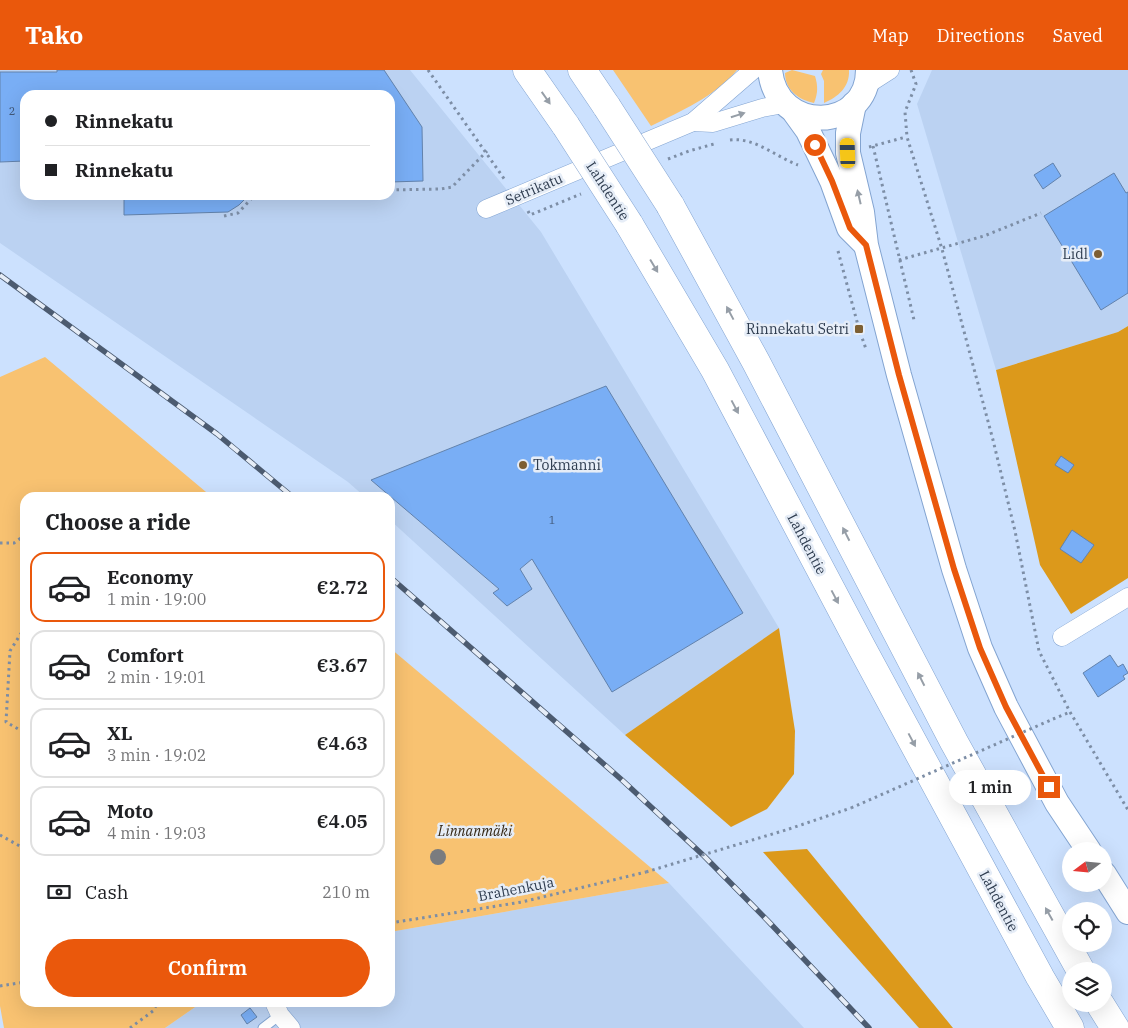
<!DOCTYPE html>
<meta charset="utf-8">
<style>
body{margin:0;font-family:"IBM Plex Serif",serif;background:#f6f6f6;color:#202124;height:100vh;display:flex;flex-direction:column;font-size:19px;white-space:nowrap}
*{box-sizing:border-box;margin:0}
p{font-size:16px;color:#757577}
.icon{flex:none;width:28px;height:28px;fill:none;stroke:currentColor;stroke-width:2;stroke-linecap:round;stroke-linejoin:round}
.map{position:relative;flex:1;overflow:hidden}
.side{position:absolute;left:20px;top:422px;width:375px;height:515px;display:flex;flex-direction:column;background:#fff;border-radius:15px;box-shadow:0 5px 20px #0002}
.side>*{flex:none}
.top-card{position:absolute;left:20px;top:20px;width:375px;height:110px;border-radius:15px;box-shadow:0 5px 20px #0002;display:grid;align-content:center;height:110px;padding:0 25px;background:#fff}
.needle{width:32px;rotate:254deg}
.buttons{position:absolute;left:1062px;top:772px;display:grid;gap:10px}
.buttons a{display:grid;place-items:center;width:50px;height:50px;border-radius:50%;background:#fff;box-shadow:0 5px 20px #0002;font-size:25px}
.end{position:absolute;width:22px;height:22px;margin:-11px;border:6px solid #ea580c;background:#fff;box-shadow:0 0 0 2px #fff}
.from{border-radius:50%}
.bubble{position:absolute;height:35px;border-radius:18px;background:#fff;box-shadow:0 5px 20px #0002;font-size:16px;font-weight:600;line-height:35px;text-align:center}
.car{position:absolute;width:15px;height:30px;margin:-15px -8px;border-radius:6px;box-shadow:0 0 4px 1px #0007;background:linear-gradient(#f5c518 24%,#345 0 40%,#f5c518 0 76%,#345 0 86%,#f5c518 0)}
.top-card b{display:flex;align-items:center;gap:18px;height:48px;font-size:19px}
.top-card b+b{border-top:1px solid #e0e0e0}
.top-card i{width:12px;height:12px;background:#202124}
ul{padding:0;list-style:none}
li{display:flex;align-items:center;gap:15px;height:70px;margin:0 10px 8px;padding:0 15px;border:2px solid #e0e0e0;border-radius:15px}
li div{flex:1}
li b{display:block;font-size:19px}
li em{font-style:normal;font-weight:600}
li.selected{border-color:#ea580c}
li>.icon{width:45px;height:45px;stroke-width:1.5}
h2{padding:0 25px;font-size:22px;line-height:60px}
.pay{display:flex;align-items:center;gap:12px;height:55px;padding:0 25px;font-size:19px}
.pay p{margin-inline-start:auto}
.primary-button{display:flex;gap:10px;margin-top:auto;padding:10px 25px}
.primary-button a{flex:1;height:58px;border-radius:30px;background:#ea580c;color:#fff;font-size:20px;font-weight:600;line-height:58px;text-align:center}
header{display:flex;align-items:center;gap:30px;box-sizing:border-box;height:70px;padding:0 25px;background:#ea580c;color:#fff}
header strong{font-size:24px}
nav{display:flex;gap:28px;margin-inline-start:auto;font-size:18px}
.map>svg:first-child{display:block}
.built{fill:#bbd2f2;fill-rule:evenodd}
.green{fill:#f8c271}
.forest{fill:#dc991b}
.building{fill:#79aef5;stroke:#6282ac}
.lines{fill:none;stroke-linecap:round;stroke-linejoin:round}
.lane-casing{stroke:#83a4d1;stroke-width:11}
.street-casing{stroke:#83a4d1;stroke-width:19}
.secondary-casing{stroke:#83a4d1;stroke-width:26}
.highway-casing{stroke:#83a4d1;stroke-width:29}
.path{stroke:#7d8ea6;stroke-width:3;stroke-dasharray:2.5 4;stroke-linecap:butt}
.lane{stroke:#fff;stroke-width:9}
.street{stroke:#fff;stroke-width:18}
.secondary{stroke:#fff;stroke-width:24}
.highway{stroke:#fff;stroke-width:28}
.rail-casing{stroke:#4c5b70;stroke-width:5.5}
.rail{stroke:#e6edf7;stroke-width:4;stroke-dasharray:11;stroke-linecap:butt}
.highway-bridge-casing{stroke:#83a4d1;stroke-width:29;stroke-linecap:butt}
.path-bridge{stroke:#7d8ea6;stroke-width:3;stroke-dasharray:2.5 4;stroke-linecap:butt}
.highway-bridge{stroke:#fff;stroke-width:28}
.tree{fill:#7a7c7f}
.oneway{fill:#969ea7}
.route{stroke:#ea580c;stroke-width:6}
.poi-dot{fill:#7d5f33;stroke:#e6edf7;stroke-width:2}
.labels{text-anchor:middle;stroke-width:5;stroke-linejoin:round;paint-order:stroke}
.number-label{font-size:11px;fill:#415878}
.street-label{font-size:14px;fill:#2e3c4f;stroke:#e6edf7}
.poi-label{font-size:14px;fill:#2e3c4f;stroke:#e6edf7;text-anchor:end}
.park-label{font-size:14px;font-style:italic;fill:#362917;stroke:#e6edf7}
</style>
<header>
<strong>Tako</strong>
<nav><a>Map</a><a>Directions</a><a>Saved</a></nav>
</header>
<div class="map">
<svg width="1128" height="958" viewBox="0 0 1128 958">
<rect width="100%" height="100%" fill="#cce1fe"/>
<g class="built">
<path d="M 0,0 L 410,0 L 541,162 L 779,558 L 625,665 L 390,450 L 390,428 L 365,427 L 348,412 L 0,173 ZM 25,25 L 390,25 L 390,125 L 25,125 Z"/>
<path d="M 932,0 L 1128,0 L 1128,256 L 1118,262 L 996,300 L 917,34 Z"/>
<path d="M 669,813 L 804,958 L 165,958 L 201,933 L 390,932 L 390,862 Z"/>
</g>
<g class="green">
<path d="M 613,0 L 737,0 C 714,27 681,41 651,56 Z"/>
<path d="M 792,0 L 815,6 C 818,16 818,23 814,33 C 799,30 785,20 785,3 Z"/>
<path d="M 823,0 L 849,0 C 850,17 838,27 824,33 L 824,11 L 821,4 Z"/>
<path d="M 45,287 L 212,427 L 25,428 L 25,932 L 201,933 L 165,958 L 4,958 L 0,936 L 0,307 Z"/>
<path d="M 390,578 L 669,813 L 390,862 Z"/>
</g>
<g class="forest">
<path d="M 1128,256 L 1128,508 L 1071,544 L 1040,495 L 996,300 L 1118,262 Z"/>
<path d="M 779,558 L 795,661 L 794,704 L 767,739 L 731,757 L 625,665 Z"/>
<path d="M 807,779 L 953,958 L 919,958 L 763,782 Z"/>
</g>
<g class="building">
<path d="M 57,0 L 384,0 L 422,57 L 423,111 L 390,112 L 390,25 L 25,25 L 25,91 L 0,92 L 0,2 L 57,2 Z"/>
<path d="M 1053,93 L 1061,106 L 1043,119 L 1034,105 Z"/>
<path d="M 1114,103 L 1126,123 L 1128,122 L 1128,223 L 1101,240 L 1044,146 Z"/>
<path d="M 124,125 L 249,125 L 239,135 L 228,142 L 124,145 Z"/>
<path d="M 606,316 L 743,543 L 612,622 L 532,489 L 520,499 L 532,519 L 507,536 L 493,523 L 499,519 L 371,410 Z"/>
<path d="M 1061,386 L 1074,395 L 1068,403 L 1055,395 Z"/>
<path d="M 1072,460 L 1094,475 L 1081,493 L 1060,479 Z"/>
<path d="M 1110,585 L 1118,597 L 1123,594 L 1128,603 L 1123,606 L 1125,609 L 1098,627 L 1083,603 Z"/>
<path d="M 250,938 L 257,947 L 247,954 L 241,945 Z"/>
</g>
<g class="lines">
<defs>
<path id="lane" d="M 263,958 L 280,945"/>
<g id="street">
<path d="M 865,16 L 890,0"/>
<path d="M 693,52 L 713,53 L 762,38 L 784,34"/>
<path d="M 486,139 L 693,52 L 753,0"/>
<path d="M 1062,567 L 1128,527"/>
<path d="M 274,932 L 280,945 L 291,958"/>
</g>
<g id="secondary">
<path d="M 770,0 C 776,65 868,62 868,0"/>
<path d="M 854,34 L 848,63 L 848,83 L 862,142 L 866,175 L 899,305 L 954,499 L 980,578 L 1006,637 L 1057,733 L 1089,781"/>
<path d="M 795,43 L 808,61 L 832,111 L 849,158 L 865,174"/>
<path d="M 1104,804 L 1128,842"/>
</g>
<g id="highway">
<path d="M 527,0 L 566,56"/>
<path d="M 582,0 L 607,37"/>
<path d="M 670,135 L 756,292 L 954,672 L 1081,901"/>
<path d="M 629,154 L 715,300 L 862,578 L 1040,907 L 1070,958"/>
<path d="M 1100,934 L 1115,958"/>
</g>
</defs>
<use href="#lane" class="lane-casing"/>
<use href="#street" class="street-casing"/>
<use href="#secondary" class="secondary-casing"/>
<use href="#highway" class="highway-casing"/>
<g class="path">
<path d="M 428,0 L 505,110"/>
<path d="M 911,0 L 916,14 L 905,42 L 907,67 L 942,179 L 993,370 L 1015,461 L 1039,581 L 1070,642 L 1128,740"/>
<path d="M 730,70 C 755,67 776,87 798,95"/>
<path d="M 873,76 L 914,250"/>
<path d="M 869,77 L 906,67"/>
<path d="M 668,89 L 689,81 L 714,74"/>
<path d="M 390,120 L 441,119 L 452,117 L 487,81"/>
<path d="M 528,141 L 530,145 L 581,124"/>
<path d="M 224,146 L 238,143 L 252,128 L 259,125"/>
<path d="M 838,181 L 859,259 L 866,279"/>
<path d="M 899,190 L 984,166 L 1041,143"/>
<path d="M 0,473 L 14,473 L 25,465"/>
<path d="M 25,557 L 10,581 L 6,652 L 25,663"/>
<path d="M 1053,649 L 1070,642"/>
<path d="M 789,759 L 851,738"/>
<path d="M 0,765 L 25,779"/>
<path d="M 390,853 L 522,832 L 646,802"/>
<path d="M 0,916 L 25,912"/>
<path d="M 130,958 L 153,941 L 158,932"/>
</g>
<use href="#lane" class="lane"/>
<use href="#street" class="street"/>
<use href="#secondary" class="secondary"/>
<use href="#highway" class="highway"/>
<defs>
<g id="rail">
<path d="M 0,205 L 217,364 L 294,428"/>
<path d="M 390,507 L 622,710 L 704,786 L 768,851 L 869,958"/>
</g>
</defs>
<use href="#rail" class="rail-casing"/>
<use href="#rail" class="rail"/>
<defs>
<g id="highway-bridge">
<path d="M 607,37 L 670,135"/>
<path d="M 566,56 L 629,154"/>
</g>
</defs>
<use href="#highway-bridge" class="highway-bridge-casing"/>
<g class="path-bridge">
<path d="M 851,738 L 1053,649"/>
<path d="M 646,802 L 789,759"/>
</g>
<use href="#highway-bridge" class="highway-bridge"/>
</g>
<circle class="tree" cx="438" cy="787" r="8"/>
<defs><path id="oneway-solid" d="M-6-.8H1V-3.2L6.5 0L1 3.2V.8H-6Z" transform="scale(1.25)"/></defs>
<g class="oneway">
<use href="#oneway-solid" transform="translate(546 28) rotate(55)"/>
<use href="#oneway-solid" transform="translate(738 45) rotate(-18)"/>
<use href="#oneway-solid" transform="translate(859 127) rotate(-103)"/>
<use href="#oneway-solid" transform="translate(654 196) rotate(59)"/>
<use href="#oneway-solid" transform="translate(730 243) rotate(-118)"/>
<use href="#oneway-solid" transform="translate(735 337) rotate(62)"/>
<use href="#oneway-solid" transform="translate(846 464) rotate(-117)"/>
<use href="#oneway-solid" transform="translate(835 527) rotate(62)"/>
<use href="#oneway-solid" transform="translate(921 609) rotate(-117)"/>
<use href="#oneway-solid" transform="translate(912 670) rotate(62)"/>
<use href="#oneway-solid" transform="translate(1049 844) rotate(-119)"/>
</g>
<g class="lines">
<path class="route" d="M 815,75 L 832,111 L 850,158 L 866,175 L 899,305 L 954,499 L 980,578 L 1006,637 L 1049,717"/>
</g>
<g class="poi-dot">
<circle cx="1098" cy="184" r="5"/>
<rect x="854" y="254" width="10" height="10" rx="2.5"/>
<circle cx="523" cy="395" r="5"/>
</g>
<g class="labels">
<g class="number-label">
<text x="12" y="45">2</text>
<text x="552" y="454">1</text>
</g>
<g class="street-label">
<text transform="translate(534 119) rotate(-23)" y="5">Setrikatu</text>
<text transform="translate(608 121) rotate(57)" y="5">Lahdentie</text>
<text transform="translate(807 474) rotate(62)" y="5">Lahdentie</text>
<text transform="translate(516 819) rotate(-11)" y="5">Brahenkuja</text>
<text transform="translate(999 831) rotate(62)" y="5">Lahdentie</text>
</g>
<g class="poi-label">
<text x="1088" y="189">Lidl</text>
<text x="849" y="264">Rinnekatu Setri</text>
<text x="533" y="400" text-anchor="start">Tokmanni</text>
</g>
<g class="park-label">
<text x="475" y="766">Linnanmäki</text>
</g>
</g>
</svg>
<div class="buttons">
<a><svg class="needle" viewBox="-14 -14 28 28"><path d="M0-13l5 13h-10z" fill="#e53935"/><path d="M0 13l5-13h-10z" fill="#757577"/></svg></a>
<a><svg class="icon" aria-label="locate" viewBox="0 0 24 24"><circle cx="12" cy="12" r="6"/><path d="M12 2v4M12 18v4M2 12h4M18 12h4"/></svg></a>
<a><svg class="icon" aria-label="layers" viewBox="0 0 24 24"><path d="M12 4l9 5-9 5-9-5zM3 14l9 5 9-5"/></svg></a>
</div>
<i class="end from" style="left:815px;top:75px"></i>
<i class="end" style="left:1049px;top:717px"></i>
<div class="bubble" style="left:949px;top:700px;width:82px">1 min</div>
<i class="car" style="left:848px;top:83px;rotate:358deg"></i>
<div class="top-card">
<b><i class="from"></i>Rinnekatu</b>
<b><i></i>Rinnekatu</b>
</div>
<section class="side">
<h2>Choose a ride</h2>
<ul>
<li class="selected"><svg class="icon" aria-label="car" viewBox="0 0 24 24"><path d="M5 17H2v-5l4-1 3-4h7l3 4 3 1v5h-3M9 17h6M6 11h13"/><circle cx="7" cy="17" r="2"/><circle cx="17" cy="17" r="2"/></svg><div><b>Economy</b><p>1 min · 19:00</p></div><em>€2.72</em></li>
<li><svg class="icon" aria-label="car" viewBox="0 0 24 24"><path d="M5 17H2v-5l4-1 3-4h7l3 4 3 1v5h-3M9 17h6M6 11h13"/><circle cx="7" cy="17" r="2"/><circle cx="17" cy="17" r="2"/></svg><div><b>Comfort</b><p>2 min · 19:01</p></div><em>€3.67</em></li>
<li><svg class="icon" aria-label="car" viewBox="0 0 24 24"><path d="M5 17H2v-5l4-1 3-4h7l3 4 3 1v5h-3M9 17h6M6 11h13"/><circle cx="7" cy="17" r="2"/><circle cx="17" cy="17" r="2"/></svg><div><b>XL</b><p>3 min · 19:02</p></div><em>€4.63</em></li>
<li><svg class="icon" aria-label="car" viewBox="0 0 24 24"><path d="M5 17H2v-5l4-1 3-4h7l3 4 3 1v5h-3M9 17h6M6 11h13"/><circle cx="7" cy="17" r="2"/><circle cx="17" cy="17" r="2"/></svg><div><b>Moto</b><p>4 min · 19:03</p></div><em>€4.05</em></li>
</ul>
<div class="pay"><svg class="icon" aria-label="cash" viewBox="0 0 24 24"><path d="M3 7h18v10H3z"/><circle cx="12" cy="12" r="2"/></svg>Cash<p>210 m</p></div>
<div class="primary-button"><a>Confirm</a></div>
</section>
</div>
